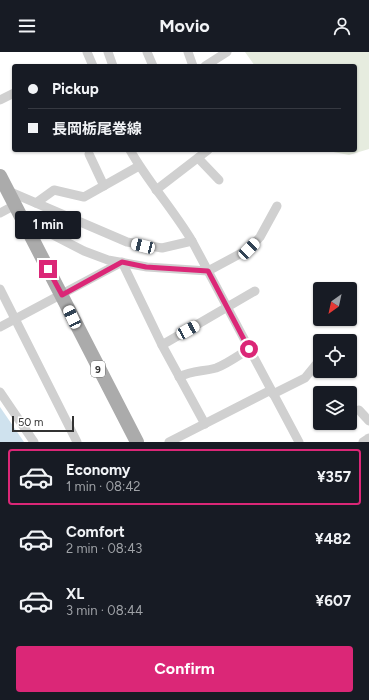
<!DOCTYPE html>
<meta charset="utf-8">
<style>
body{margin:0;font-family:Figtree,"Noto Sans JP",sans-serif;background:#20242c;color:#f1f3f6;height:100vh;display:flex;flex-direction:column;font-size:15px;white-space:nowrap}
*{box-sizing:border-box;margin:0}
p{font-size:13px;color:#9ea1a6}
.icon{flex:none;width:22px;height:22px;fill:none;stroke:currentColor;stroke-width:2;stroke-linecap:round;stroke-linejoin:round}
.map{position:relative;height:390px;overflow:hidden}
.side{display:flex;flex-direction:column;background:#171b24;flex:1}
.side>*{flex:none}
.guide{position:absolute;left:12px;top:12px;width:345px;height:88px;border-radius:4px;box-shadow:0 1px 3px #0004;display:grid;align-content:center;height:88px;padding:0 16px;background:#171b24}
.needle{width:26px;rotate:213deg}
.controls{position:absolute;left:313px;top:230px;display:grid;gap:8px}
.controls a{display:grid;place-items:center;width:44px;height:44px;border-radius:4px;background:#171b24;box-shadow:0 1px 3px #0004;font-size:20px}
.scale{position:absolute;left:12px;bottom:10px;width:62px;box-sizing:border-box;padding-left:4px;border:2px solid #333;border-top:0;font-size:11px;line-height:14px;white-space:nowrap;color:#333;-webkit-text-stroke:3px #fff;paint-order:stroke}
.end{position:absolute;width:18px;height:18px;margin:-9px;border:5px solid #db2777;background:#fff;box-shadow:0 0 0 2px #fff}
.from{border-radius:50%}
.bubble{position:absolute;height:28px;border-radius:4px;background:#171b24;box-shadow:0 1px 3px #0004;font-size:13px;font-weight:700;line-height:28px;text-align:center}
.car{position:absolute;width:12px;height:24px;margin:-12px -6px;border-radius:5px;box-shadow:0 0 3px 1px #0007;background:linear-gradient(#fff 24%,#345 0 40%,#fff 0 76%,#345 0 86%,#fff 0)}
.guide b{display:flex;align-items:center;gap:14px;height:38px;font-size:15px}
.guide b+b{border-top:1px solid #363941}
.guide i{width:10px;height:10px;background:#f1f3f6}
ul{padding:7px 0 0;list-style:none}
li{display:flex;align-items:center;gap:12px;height:56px;margin:0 8px 6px;padding:0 8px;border:2px solid transparent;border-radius:4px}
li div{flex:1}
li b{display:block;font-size:15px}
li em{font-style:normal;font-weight:700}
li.current{border-color:#db2777}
li>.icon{width:36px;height:36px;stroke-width:1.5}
.button{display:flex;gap:8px;margin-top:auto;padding:8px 16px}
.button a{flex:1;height:46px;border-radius:4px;background:#db2777;color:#fff;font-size:16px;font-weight:700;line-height:46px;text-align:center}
header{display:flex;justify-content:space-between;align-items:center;height:52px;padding:0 16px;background:#171b24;font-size:18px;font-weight:700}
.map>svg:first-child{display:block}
.green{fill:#e6ecdf}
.water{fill:#cfe2ee}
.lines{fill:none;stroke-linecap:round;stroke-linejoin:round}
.street{stroke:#d0d0d0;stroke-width:9}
.primary{stroke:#ababab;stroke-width:14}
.route{stroke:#db2777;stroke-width:5}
.labels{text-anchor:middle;stroke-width:4;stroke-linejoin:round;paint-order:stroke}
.shield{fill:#fff;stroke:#707070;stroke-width:1}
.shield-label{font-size:10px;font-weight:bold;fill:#333}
</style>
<header><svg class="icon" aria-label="menu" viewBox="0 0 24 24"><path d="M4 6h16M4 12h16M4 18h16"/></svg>Movio<svg class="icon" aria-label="person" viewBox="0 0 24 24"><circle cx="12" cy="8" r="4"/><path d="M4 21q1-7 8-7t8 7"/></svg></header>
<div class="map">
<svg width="369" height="390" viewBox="0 0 369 390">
<rect width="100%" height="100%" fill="#fff"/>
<path class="green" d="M 245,0 L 369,0 L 369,97 L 349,103 L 323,98 L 355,98 L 355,14 L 255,14 Z"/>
<path class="water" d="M 0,355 L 24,390 L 0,390 Z"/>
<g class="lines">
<g class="street">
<path d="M 87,0 L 93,14"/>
<path d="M 108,0 L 113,14"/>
<path d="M 147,0 L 153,14"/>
<path d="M 188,0 L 193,14"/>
<path d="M 205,14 L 227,0"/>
<path d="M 0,48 L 14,41"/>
<path d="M 130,98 C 148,130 173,157 192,189 L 299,390"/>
<path d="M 89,102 L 104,134"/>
<path d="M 198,106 L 219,128"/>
<path d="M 156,138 L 208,98"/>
<path d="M 8,139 L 127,190 L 162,196 L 192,189"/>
<path d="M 36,151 L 54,138 L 84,145 L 139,114"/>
<path d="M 0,161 L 15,153"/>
<path d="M 22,167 L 84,199 L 108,208 L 147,215 L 208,219 L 249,197 L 260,185 L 277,154"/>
<path d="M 0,237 L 77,390"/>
<path d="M 0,275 L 122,210 L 162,293 L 205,372"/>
<path d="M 162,293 L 255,239"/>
<path d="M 179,325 C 193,318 202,320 216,316 C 227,312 239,303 249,297"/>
<path d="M 0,340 L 34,390"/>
<path d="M 273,342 L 305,326 L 318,310"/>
<path d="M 359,358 L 369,369"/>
<path d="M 169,390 L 271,338"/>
<path d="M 363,390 L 369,386"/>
</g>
<path class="primary" d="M 0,124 L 137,390"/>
</g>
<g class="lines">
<path class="route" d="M 48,217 L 62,243 L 122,210 L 146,215 L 208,219 L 249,297"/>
</g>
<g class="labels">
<rect class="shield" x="91" y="309" width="14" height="16" rx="3"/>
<g class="shield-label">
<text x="98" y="321">9</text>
</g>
</g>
</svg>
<div class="controls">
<a><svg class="needle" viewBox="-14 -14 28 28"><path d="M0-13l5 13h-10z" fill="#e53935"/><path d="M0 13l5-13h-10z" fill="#9ea1a6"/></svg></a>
<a><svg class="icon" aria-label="locate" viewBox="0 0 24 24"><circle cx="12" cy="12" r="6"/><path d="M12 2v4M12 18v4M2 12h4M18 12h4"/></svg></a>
<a><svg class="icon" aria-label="layers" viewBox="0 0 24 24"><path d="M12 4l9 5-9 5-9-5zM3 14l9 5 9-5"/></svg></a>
</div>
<div class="scale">50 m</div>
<i class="end from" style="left:249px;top:297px"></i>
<i class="end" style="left:48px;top:217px"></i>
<div class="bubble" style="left:15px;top:159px;width:66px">1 min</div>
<i class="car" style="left:143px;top:194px;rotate:284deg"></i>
<i class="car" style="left:249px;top:197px;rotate:45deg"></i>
<i class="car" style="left:72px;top:265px;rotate:335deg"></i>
<i class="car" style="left:188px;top:278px;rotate:61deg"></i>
<div class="guide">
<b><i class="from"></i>Pickup</b>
<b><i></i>長岡栃尾巻線</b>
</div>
</div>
<section class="side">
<ul>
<li class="current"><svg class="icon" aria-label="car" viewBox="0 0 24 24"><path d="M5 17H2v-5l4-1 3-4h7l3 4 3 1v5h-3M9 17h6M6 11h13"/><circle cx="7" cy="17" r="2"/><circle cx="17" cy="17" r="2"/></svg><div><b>Economy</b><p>1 min · 08:42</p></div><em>¥357</em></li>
<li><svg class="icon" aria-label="car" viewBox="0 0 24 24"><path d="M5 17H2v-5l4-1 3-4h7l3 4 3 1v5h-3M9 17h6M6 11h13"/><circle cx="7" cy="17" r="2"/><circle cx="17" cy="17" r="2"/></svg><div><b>Comfort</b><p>2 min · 08:43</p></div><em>¥482</em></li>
<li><svg class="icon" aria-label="car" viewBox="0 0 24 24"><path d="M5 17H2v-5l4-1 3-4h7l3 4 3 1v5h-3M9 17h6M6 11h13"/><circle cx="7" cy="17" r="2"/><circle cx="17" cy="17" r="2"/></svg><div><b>XL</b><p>3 min · 08:44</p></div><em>¥607</em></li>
</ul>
<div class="button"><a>Confirm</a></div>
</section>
